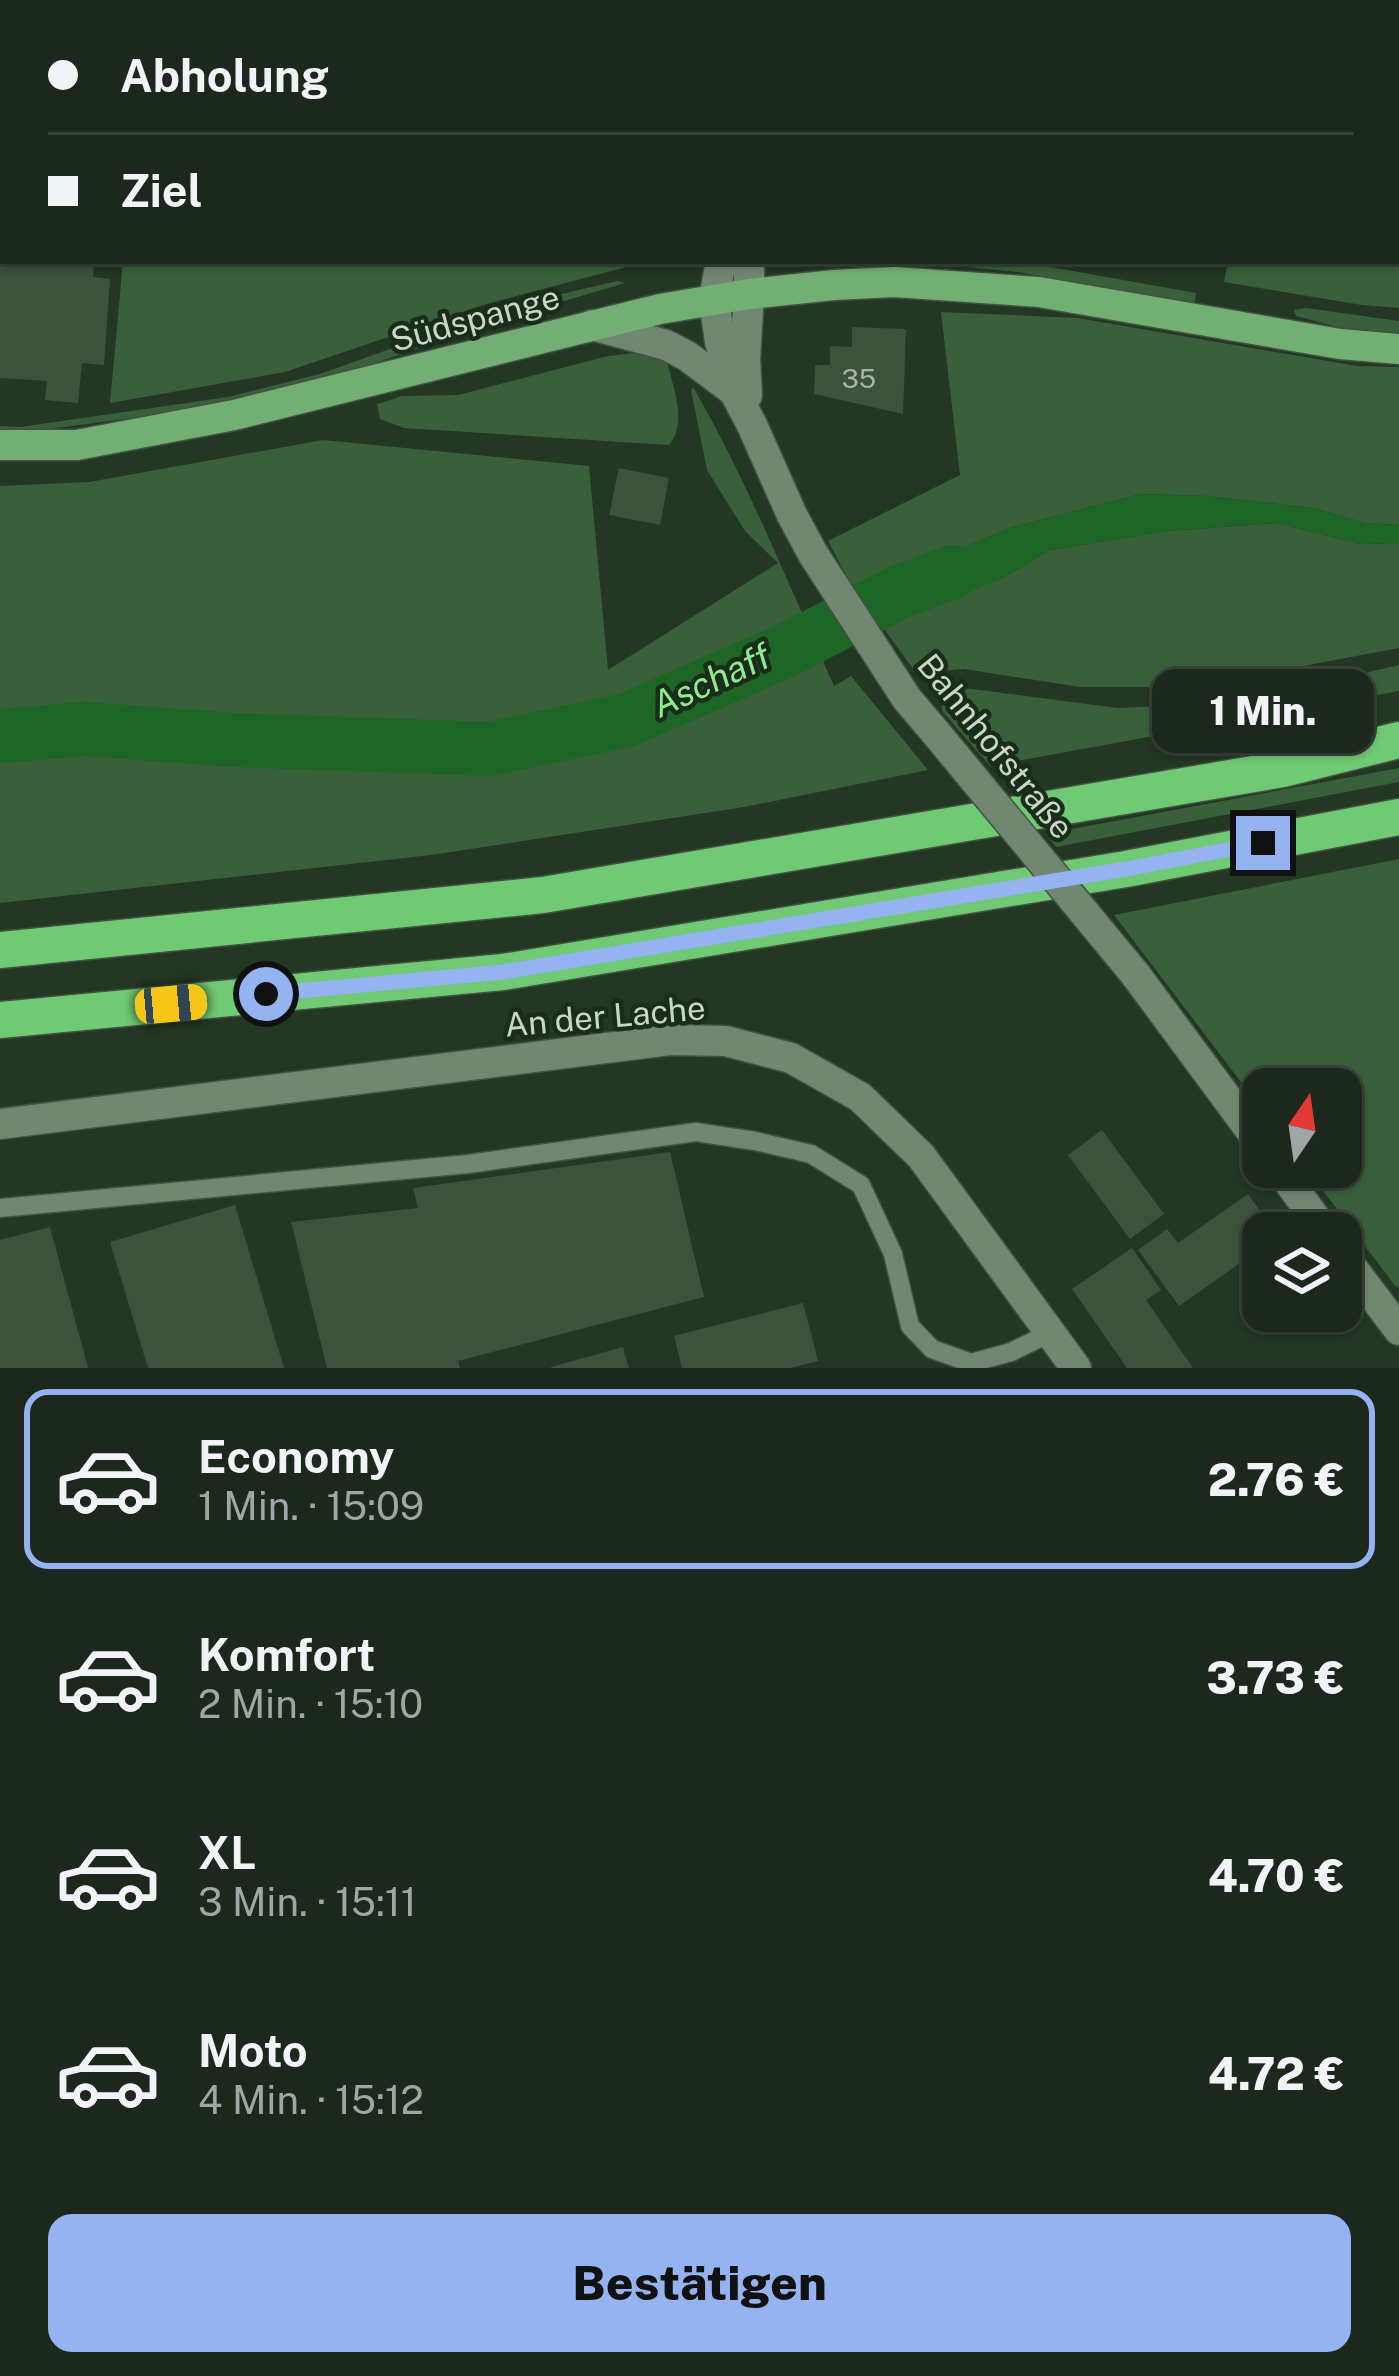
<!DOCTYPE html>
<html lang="de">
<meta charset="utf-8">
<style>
body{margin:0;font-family:"Public Sans",sans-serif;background:#243024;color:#f1f3f6;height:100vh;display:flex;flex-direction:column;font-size:45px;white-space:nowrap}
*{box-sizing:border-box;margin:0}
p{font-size:39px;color:#a0a6a3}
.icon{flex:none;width:66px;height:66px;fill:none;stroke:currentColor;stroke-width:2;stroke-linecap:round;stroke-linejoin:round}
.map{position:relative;height:1368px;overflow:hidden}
.details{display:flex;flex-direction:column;background:#1b281b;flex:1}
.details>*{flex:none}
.top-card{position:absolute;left:0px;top:0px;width:1401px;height:264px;box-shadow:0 3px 9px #0004,0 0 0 3px #39443a;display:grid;align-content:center;height:264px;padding:0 48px;background:#1b281b}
.needle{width:78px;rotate:13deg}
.fabs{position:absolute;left:1242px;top:1068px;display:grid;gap:24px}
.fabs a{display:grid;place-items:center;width:120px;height:120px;border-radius:24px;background:#1b281b;box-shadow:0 3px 9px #0004,0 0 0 3px #39443a;font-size:60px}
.end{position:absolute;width:54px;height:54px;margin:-27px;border:15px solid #95b2f1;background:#111;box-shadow:0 0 0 6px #111}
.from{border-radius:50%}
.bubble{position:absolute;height:84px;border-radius:24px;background:#1b281b;box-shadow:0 3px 9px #0004,0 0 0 3px #39443a;font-size:39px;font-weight:800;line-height:84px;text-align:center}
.car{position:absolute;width:36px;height:72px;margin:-36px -18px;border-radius:15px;box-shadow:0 0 9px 3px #0007;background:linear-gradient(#f5c518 24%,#345 0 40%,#f5c518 0 76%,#345 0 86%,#f5c518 0)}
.top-card b{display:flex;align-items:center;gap:42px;height:114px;font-size:45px}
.top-card b+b{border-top:3px solid #39443a}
.top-card i{width:30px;height:30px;background:#f1f3f6}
ul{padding:21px 0 0;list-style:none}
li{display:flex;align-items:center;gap:36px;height:180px;margin:0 24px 18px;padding:0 24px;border:6px solid transparent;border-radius:24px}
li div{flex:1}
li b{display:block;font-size:45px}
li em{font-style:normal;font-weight:800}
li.current{border-color:#95b2f1}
li>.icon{width:108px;height:108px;stroke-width:1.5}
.button{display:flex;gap:24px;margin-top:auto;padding:24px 48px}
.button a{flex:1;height:138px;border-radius:24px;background:#95b2f1;color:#111;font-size:48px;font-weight:800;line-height:138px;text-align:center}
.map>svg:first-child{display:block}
.green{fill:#39603a}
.water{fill:#1e6625}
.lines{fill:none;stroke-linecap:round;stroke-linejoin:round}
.stream{stroke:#1e6625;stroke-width:9}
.river{stroke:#1e6625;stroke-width:54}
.building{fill:#3e513d}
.lane-casing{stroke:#415242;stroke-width:21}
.street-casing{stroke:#415242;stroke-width:33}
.secondary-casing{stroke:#415242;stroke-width:33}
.primary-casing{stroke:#415242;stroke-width:33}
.highway-casing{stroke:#415242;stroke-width:39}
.lane{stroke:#728772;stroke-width:18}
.street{stroke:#728772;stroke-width:30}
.secondary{stroke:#728772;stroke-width:30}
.primary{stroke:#71af73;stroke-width:30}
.highway{stroke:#70c973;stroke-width:36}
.street-bridge-casing{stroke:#415242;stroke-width:33;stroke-linecap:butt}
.street-bridge{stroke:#728772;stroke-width:30}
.route{stroke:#95b2f1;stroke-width:15}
.labels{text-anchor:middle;stroke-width:9;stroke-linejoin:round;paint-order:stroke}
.number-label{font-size:27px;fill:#a8b5a7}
.street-label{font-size:33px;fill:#cbd6ca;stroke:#1a2c1a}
.water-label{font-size:36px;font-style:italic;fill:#8feb91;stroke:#1a2c1a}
</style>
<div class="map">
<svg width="1399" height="1368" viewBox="0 0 1399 1368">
<rect width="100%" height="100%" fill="#243624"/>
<g class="green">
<path d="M 147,0 L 606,0 L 607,3 L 146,3 Z"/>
<path d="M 1399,204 L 1399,308 L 1362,305 L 1224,282 L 1228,261 L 1398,261 Z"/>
<path d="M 123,261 L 649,261 L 483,305 L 285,372 L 110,403 Z"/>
<path d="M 967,261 L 1017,261 L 1196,293 L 1194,305 L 1019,272 L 966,267 Z"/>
<path d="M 617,281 L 625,283 L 510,317 L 323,381 L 230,405 L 19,433 L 0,432 L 0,426 L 20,427 L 228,397 L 320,374 L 507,307 Z"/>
<path d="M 1306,308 L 1399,321 L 1399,334 L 1353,331 L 1296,316 L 1294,310 Z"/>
<path d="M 941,312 L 1078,318 L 1357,366 L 1399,367 L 1399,525 L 1365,523 L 1313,508 L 1208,496 L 1140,494 L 1010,528 L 875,584 L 999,580 L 1050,550 L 1168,531 L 1277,523 L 1361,544 L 1399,543 L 1399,648 L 1277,671 L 1153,687 L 1080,687 L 964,669 L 916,673 L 848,579 L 828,541 L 960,475 Z"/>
<path d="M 642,352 L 667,362 C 673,387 688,423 669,445 L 404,428 L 380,419 L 377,404 L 402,396 L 458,395 L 608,356 Z"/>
<path d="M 693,387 C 748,482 789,586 834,686 L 851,676 L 928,770 L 744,807 L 431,855 L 0,903 L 0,486 L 89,482 L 323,440 L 589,466 L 608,670 L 778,563 L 745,531 L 707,470 L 691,390 Z"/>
<path d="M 1399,665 L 1399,691 L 990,766 L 942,711 L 942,698 L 957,687 L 1118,708 L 1185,705 L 1304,687 Z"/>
<path d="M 1399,768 L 1399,782 L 1056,847 L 1045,834 Z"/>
<path d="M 1399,859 L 1399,1286 L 1396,1287 L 1305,1167 L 1341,1167 L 1341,1089 L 1263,1089 L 1263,1111 L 1114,915 Z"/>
</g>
<path class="water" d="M 1140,494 L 1208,496 L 1313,508 L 1365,523 L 1399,525 L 1399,543 L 1361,544 L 1277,523 L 1168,531 L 1050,550 L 999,580 L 907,615 L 874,583 L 1010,528 Z"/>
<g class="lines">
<g class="stream">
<path d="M 416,0 L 420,3"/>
<path d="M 848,0 L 906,3"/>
<path d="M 557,3 L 559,0"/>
</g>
<path class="river" d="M 0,736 L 85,729 L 234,740 L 490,749 L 627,720 L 787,650 L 899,592 L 953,572"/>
</g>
<g class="building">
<path d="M 0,261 L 94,261 L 93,277 L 110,279 L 104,365 L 82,363 L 78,403 L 45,400 L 47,381 L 0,378 Z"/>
<path d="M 852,327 L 906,329 L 903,414 L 814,394 L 815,365 L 830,365 L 830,346 L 852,347 Z"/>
<path d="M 619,468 L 669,478 L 660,525 L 609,515 Z"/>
<path d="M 1102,1130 L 1164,1214 L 1130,1239 L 1068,1155 Z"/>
<path d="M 670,1152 L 704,1297 L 458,1361 L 460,1368 L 327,1368 L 291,1222 L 418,1208 L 413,1188 Z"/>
<path d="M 1248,1194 L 1276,1233 L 1263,1233 L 1263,1247 L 1179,1306 L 1138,1250 L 1167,1229 L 1178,1243 Z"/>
<path d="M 235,1205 L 284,1368 L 148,1368 L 110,1242 Z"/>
<path d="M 50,1227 L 88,1368 L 0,1368 L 0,1240 Z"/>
<path d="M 1132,1248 L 1161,1290 L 1146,1300 L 1193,1368 L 1127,1368 L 1072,1289 Z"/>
<path d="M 803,1303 L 818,1361 L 790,1368 L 682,1368 L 674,1336 Z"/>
<path d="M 623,1347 L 629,1368 L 551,1368 L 551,1367 Z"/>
</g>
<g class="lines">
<defs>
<path id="lane" d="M 0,1208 L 468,1164 L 696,1132 L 755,1141 L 811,1154 L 861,1185 L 893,1254 L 910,1326 L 932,1349 L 971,1363 L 1011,1352 L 1050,1333"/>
<g id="street">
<path d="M 1227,0 L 1265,3"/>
<path d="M 1398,13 L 1399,13"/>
<path d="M 714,299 L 720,342 L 734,391 L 752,425 L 792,515 L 813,554 L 907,699 L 936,733"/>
<path d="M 592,325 L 666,345 L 687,356 L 734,391"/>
<path d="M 747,395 L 745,359 L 749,294"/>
<path d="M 1135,974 L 1263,1147"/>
<path d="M 0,1124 L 670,1040 L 726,1041 L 791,1058 L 860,1097 L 921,1156 L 1076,1368"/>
<path d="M 1278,1167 L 1326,1233"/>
<path d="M 1341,1253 L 1399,1330"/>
</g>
<g id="secondary">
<path d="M 782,3 L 783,0"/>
<path d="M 749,294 L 749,261"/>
<path d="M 714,299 L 721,261"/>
</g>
<path id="primary" d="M 0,445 L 77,445 L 234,415 L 660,309 L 749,294 L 834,285 L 894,282 L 1039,292 L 1340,344 L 1399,349"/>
<g id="highway">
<path d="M 0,950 L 543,895 L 1283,769 L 1399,740"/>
<path d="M 0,1020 L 503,972 L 1126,869 L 1399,817"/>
</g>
</defs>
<use href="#lane" class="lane-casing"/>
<use href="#street" class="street-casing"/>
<use href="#secondary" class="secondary-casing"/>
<use href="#primary" class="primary-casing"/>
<use href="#highway" class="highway-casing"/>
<use href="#lane" class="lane"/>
<use href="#street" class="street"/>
<use href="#secondary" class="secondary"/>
<use href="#primary" class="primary"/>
<use href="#highway" class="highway"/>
<defs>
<path id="street-bridge" d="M 936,733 L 1135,974"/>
</defs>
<use href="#street-bridge" class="street-bridge-casing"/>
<use href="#street-bridge" class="street-bridge"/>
</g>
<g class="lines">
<path class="route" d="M 266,994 L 503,972 L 1126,869 L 1263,843"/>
</g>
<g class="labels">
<g class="number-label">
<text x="859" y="388">35</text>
</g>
<g class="street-label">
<text transform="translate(475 318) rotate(-15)" y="12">Südspange</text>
<text transform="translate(996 746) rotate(51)" y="12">Bahnhofstraße</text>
<text transform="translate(605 1016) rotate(-5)" y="12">An der Lache</text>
</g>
<g class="water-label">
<text transform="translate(711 680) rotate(-25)" y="13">Aschaff</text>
</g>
</g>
</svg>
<div class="fabs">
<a><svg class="needle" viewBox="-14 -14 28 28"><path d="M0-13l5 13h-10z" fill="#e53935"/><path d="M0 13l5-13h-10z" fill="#a0a6a3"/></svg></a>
<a><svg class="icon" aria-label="layers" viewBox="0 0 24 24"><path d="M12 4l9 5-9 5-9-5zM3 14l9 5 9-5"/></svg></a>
</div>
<i class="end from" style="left:266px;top:994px"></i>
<i class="end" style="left:1263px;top:843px"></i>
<div class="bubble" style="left:1152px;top:669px;width:222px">1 Min.</div>
<i class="car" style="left:171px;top:1004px;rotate:85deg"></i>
<div class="top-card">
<b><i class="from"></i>Abholung</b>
<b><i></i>Ziel</b>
</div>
</div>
<section class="details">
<ul>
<li class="current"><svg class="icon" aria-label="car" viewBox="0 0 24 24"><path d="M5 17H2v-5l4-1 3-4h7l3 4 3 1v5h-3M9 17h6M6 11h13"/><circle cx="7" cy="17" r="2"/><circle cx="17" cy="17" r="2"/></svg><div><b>Economy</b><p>1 Min. · 15:09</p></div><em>2.76 €</em></li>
<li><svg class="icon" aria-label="car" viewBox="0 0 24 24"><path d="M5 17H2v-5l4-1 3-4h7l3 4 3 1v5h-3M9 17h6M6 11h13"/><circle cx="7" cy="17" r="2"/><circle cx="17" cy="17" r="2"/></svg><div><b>Komfort</b><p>2 Min. · 15:10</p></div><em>3.73 €</em></li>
<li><svg class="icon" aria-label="car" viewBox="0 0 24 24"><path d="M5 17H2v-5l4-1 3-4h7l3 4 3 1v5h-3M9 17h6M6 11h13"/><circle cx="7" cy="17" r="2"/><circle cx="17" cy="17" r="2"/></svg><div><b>XL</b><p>3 Min. · 15:11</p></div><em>4.70 €</em></li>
<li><svg class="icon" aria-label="car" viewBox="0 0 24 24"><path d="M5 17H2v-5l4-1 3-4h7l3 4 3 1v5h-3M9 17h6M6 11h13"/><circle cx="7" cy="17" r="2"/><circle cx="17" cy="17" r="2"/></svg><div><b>Moto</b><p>4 Min. · 15:12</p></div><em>4.72 €</em></li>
</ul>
<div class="button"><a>Bestätigen</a></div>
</section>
